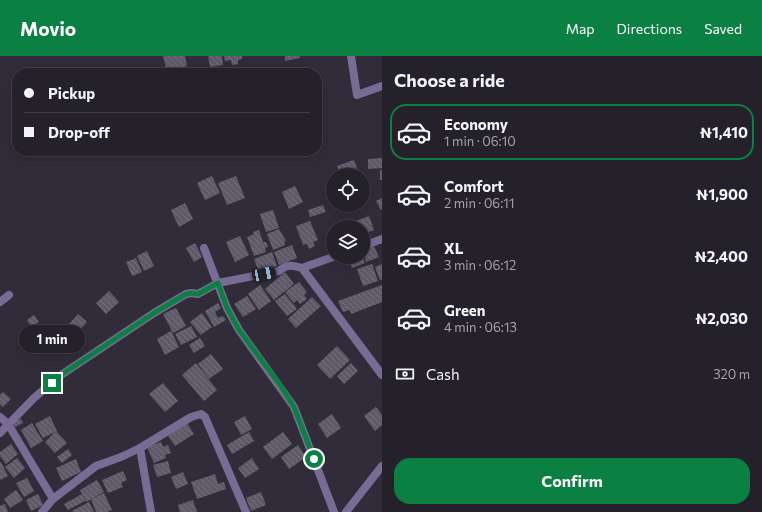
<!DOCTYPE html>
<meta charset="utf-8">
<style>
body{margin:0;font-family:Commissioner,sans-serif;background:#2c2933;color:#f1f3f6;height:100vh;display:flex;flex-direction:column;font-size:15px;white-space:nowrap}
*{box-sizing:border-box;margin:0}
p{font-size:13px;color:#a3a3a9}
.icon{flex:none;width:22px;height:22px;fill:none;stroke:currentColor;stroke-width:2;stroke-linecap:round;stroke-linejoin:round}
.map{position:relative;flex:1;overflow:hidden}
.details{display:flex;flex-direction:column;background:#24212b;width:380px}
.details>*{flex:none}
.banner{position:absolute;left:12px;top:12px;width:310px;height:88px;border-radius:16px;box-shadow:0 4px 16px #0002,0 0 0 1px #413e47;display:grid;align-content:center;height:88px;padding:0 12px;background:#24212b}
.fabs{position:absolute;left:326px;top:112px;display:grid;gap:8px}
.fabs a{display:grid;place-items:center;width:44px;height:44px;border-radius:50%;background:#24212b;box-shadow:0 4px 16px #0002,0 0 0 1px #413e47;font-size:20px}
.end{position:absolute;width:18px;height:18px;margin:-9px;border:5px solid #0b8043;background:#fff;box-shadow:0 0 0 2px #fff}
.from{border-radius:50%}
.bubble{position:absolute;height:28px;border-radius:14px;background:#24212b;box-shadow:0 4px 16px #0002,0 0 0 1px #413e47;font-size:13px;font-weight:700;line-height:28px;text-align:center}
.car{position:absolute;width:12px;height:24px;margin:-12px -6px;border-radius:5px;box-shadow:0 0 3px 1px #0007;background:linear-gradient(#222 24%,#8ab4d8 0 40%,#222 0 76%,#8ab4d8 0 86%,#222 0)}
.banner b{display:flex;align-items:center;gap:14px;height:38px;font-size:15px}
.banner b+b{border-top:1px solid #413e47}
.banner i{width:10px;height:10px;background:#f1f3f6}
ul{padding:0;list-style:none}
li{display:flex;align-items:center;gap:12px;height:56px;margin:0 8px 6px;padding:0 4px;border:2px solid transparent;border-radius:16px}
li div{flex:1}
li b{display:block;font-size:15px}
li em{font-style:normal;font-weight:700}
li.current{border-color:#0b8043}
li>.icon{width:36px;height:36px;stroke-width:1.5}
h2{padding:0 12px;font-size:18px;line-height:48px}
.pay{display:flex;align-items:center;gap:10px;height:44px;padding:0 12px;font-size:15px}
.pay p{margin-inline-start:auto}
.primary-button{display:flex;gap:8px;margin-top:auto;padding:8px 12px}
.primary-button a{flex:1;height:46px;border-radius:16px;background:#0b8043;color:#fff;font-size:16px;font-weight:700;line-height:46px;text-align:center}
header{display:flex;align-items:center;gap:24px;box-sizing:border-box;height:56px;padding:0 20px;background:#0b8043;color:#fff}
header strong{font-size:19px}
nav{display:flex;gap:22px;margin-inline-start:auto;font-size:14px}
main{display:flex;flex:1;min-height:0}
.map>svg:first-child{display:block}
.building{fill:url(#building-back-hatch)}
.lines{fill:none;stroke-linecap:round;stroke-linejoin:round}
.minor{stroke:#786c94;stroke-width:8}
.route{stroke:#0b8043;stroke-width:5}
</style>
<header>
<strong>Movio</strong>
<nav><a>Map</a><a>Directions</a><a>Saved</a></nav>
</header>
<main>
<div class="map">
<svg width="382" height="456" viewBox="0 0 382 456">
<defs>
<pattern id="building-back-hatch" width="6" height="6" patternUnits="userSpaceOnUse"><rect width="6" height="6" fill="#5e5a68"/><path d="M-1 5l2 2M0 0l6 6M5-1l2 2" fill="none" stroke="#75717e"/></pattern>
</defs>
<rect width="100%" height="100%" fill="#302c39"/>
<g class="building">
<path d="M 163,0 L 185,0 L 187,10 L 167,15 Z"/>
<path d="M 208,0 L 222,0 L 223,9 L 210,11 Z"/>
<path d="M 224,0 L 242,0 L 242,3 L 238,4 L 238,8 L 232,9 L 231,4 L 225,5 Z"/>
<path d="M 285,0 L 300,0 L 300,2 L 285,5 Z"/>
<path d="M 382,102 L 382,112 L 368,113 L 368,103 Z"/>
<path d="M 354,104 L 359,118 L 340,119 L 337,110 Z"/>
<rect x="380" y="114" width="2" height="10"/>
<path d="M 212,120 L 220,137 L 205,144 L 197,127 Z"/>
<path d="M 236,120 L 245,142 L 227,149 L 218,127 Z"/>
<path d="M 295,130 L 303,146 L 289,153 L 282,136 Z"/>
<path d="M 382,142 L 382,153 L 381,154 L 376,145 Z"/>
<path d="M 185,147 L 193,163 L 179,171 L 171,154 Z"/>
<path d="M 323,149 L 326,156 L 310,161 L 308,154 Z"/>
<path d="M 273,154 L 279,172 L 266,176 L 260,158 Z"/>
<path d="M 369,160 L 374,174 L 363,178 L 363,171 L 355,171 L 353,166 Z"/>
<path d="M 310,165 L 318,184 L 313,186 L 315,190 L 309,193 L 307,188 L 303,189 L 296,170 Z"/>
<path d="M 351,165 L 353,171 L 341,171 L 340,169 Z"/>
<path d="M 279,173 L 286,185 L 284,186 L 285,189 L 273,194 L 267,178 Z"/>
<path d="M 259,174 L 263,186 L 266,186 L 268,191 L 265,192 L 266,196 L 254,200 L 247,181 L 254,178 L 253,176 Z"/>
<path d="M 240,180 L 249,199 L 235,206 L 226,186 Z"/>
<path d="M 195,187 L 202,201 L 194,206 L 186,192 Z"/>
<path d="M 292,189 L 297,202 L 279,209 L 274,196 Z"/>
<path d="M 374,190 L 379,201 L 366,206 L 363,194 Z"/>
<path d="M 147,195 L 154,210 L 144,215 L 137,200 Z"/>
<path d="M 272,196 L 277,210 L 259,216 L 254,203 Z"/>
<path d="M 348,201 L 363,201 L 365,207 L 352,212 Z"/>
<path d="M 136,202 L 142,216 L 132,220 L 126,206 Z"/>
<path d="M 372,208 L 378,225 L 363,230 L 357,213 Z"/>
<path d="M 382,208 L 382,224 L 380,224 L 375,211 Z"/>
<path d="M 285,216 L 294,228 L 274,244 L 265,233 Z"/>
<path d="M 299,226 L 307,236 L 304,239 L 307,243 L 300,248 L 297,244 L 294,247 L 285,236 Z"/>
<path d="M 260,229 L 271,245 L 259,254 L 248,238 Z"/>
<path d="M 382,229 L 382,246 L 351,258 L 350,254 L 343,256 L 338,245 Z"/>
<path d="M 109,235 L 119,246 L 106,258 L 96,247 Z"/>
<path d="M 285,238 L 297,253 L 287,260 L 275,245 Z"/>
<path d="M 247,240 L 256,253 L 243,261 L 234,248 Z"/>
<path d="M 312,241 L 321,250 L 296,272 L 288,263 Z"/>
<path d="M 218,247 L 221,252 L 215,256 L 218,262 L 223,260 L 226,264 L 214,271 L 205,255 Z"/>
<path d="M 176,252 L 186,270 L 173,277 L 163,258 Z"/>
<path d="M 202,257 L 212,271 L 201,279 L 190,266 Z"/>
<path d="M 78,258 L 87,266 L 76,278 L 67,270 Z"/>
<path d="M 34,259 L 39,266 L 31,271 L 27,264 Z"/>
<path d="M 191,270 L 197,281 L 181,289 L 175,278 Z"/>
<path d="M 171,275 L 179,291 L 165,299 L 157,283 Z"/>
<path d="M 200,282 L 205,290 L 194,297 L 189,289 Z"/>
<path d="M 337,290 L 350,304 L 330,323 L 317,309 Z"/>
<path d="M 211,298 L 223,313 L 209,323 L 198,308 Z"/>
<path d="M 196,307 L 217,334 L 204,345 L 182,319 Z"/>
<path d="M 351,307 L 358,315 L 344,328 L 337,320 Z"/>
<path d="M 163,327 L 178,345 L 165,356 L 149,338 Z"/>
<path d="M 3,336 L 11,343 L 3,351 L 0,348 L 0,339 Z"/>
<path d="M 376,351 L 382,359 L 382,369 L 375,375 L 364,360 Z"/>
<path d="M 332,358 L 341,372 L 327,382 L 318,368 Z"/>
<path d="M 50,360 L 57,375 L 43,382 L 35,368 Z"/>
<path d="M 245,360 L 252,373 L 241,379 L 234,366 Z"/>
<path d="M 21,363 L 23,367 L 15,371 L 13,366 Z"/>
<path d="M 32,367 L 43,385 L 31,392 L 21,374 Z"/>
<path d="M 187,367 L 194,378 L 175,390 L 168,380 Z"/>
<path d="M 56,375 L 67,387 L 55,397 L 45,386 Z"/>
<path d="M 249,376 L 254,385 L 232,398 L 227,389 Z"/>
<path d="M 283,376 L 292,388 L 272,403 L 263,391 Z"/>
<path d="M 161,386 L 163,391 L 168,389 L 171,397 L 165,399 L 166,402 L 154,407 L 147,391 Z"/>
<path d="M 11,388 L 18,398 L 6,408 L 0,400 L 0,396 Z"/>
<path d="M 298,389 L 306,401 L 289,413 L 281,401 Z"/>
<path d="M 68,393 L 72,399 L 62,407 L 57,401 Z"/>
<path d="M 17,402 L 25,412 L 14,422 L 5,411 Z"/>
<path d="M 252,402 L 259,413 L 245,422 L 238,412 Z"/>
<path d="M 76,403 L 81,416 L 62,425 L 56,412 Z"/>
<path d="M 168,405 L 171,417 L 157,421 L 153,409 Z"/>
<path d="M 0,406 L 1,406 L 8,420 L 0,424 Z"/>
<path d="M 123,415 L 127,424 L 121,427 L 123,431 L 108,437 L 102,424 Z"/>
<path d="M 183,416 L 188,428 L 176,433 L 171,421 Z"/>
<path d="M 215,418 L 218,428 L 224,426 L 226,433 L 197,443 L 191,426 Z"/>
<path d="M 27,422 L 34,435 L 24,441 L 16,427 Z"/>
<path d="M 97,424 L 104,436 L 86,446 L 80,434 Z"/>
<path d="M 16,434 L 23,444 L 10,452 L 4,443 Z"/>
<path d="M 261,436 L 266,449 L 251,455 L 246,442 Z"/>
<path d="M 104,437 L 112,454 L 107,456 L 96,456 L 91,443 Z"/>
<path d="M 38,438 L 43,449 L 31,455 L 26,444 Z"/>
<path d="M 82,438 L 85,445 L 68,454 L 64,448 Z"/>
<path d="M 193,444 L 197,456 L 180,456 L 178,449 Z"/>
<path d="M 89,446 L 94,456 L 73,456 L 72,455 Z"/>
<path d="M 5,448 L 8,456 L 0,456 L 0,450 Z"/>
</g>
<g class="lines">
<g class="minor">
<path d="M 351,0 L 357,39 L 382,30"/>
<path d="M 363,190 L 382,183"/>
<path d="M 204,192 L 227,252 L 239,274 L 294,351 L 334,456"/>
<path d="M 302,212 L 333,201"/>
<path d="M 0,246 L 9,239"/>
<path d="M 0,361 L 8,368 L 53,443"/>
<path d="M 0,377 L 34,342 L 61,319 L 154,257 L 186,238 L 191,237 L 198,238 L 218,227 L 279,215 C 287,208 292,209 302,212 L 382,319"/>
<path d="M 140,392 L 151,456"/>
<path d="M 42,456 L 53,443 L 96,410 L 121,401 L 140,392 L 191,361 L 201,358 L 205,361 L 246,456"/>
<path d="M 346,456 L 382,410"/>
</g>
</g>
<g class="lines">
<path class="route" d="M 52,327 L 61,319 L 154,257 L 186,238 L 191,237 L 198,238 L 218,227 L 227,252 L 239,274 L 280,329 L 294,351 L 314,403"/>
</g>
</svg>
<div class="fabs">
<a><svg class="icon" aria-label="locate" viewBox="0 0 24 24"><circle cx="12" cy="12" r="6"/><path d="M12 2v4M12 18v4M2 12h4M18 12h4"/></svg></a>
<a><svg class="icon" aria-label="layers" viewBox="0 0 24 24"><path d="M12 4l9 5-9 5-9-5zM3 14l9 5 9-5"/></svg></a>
</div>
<i class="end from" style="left:314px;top:403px"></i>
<i class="end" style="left:52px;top:327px"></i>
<div class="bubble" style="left:19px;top:269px;width:66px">1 min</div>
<i class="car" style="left:264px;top:218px;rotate:79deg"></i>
<div class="banner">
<b><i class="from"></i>Pickup</b>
<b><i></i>Drop-off</b>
</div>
</div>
<section class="details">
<h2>Choose a ride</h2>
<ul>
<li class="current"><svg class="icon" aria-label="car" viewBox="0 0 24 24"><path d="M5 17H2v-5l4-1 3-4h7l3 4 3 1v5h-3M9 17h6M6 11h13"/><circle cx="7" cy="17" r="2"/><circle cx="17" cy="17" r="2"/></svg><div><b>Economy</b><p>1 min · 06:10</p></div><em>₦1,410</em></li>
<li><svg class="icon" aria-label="car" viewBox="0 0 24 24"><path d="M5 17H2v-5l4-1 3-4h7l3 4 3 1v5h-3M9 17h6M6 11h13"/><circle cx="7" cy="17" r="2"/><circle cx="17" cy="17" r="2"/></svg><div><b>Comfort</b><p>2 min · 06:11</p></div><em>₦1,900</em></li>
<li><svg class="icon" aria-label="car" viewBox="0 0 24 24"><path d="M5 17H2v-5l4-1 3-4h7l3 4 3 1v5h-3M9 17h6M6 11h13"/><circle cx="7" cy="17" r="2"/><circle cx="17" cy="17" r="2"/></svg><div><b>XL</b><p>3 min · 06:12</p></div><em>₦2,400</em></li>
<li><svg class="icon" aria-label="car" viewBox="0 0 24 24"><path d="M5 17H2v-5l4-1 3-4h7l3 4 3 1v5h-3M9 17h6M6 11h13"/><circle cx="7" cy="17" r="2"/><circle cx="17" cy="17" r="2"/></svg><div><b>Green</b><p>4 min · 06:13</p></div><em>₦2,030</em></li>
</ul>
<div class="pay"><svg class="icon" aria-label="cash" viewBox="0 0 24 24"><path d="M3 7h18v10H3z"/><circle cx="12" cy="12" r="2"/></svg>Cash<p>320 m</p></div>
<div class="primary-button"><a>Confirm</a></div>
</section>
</main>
